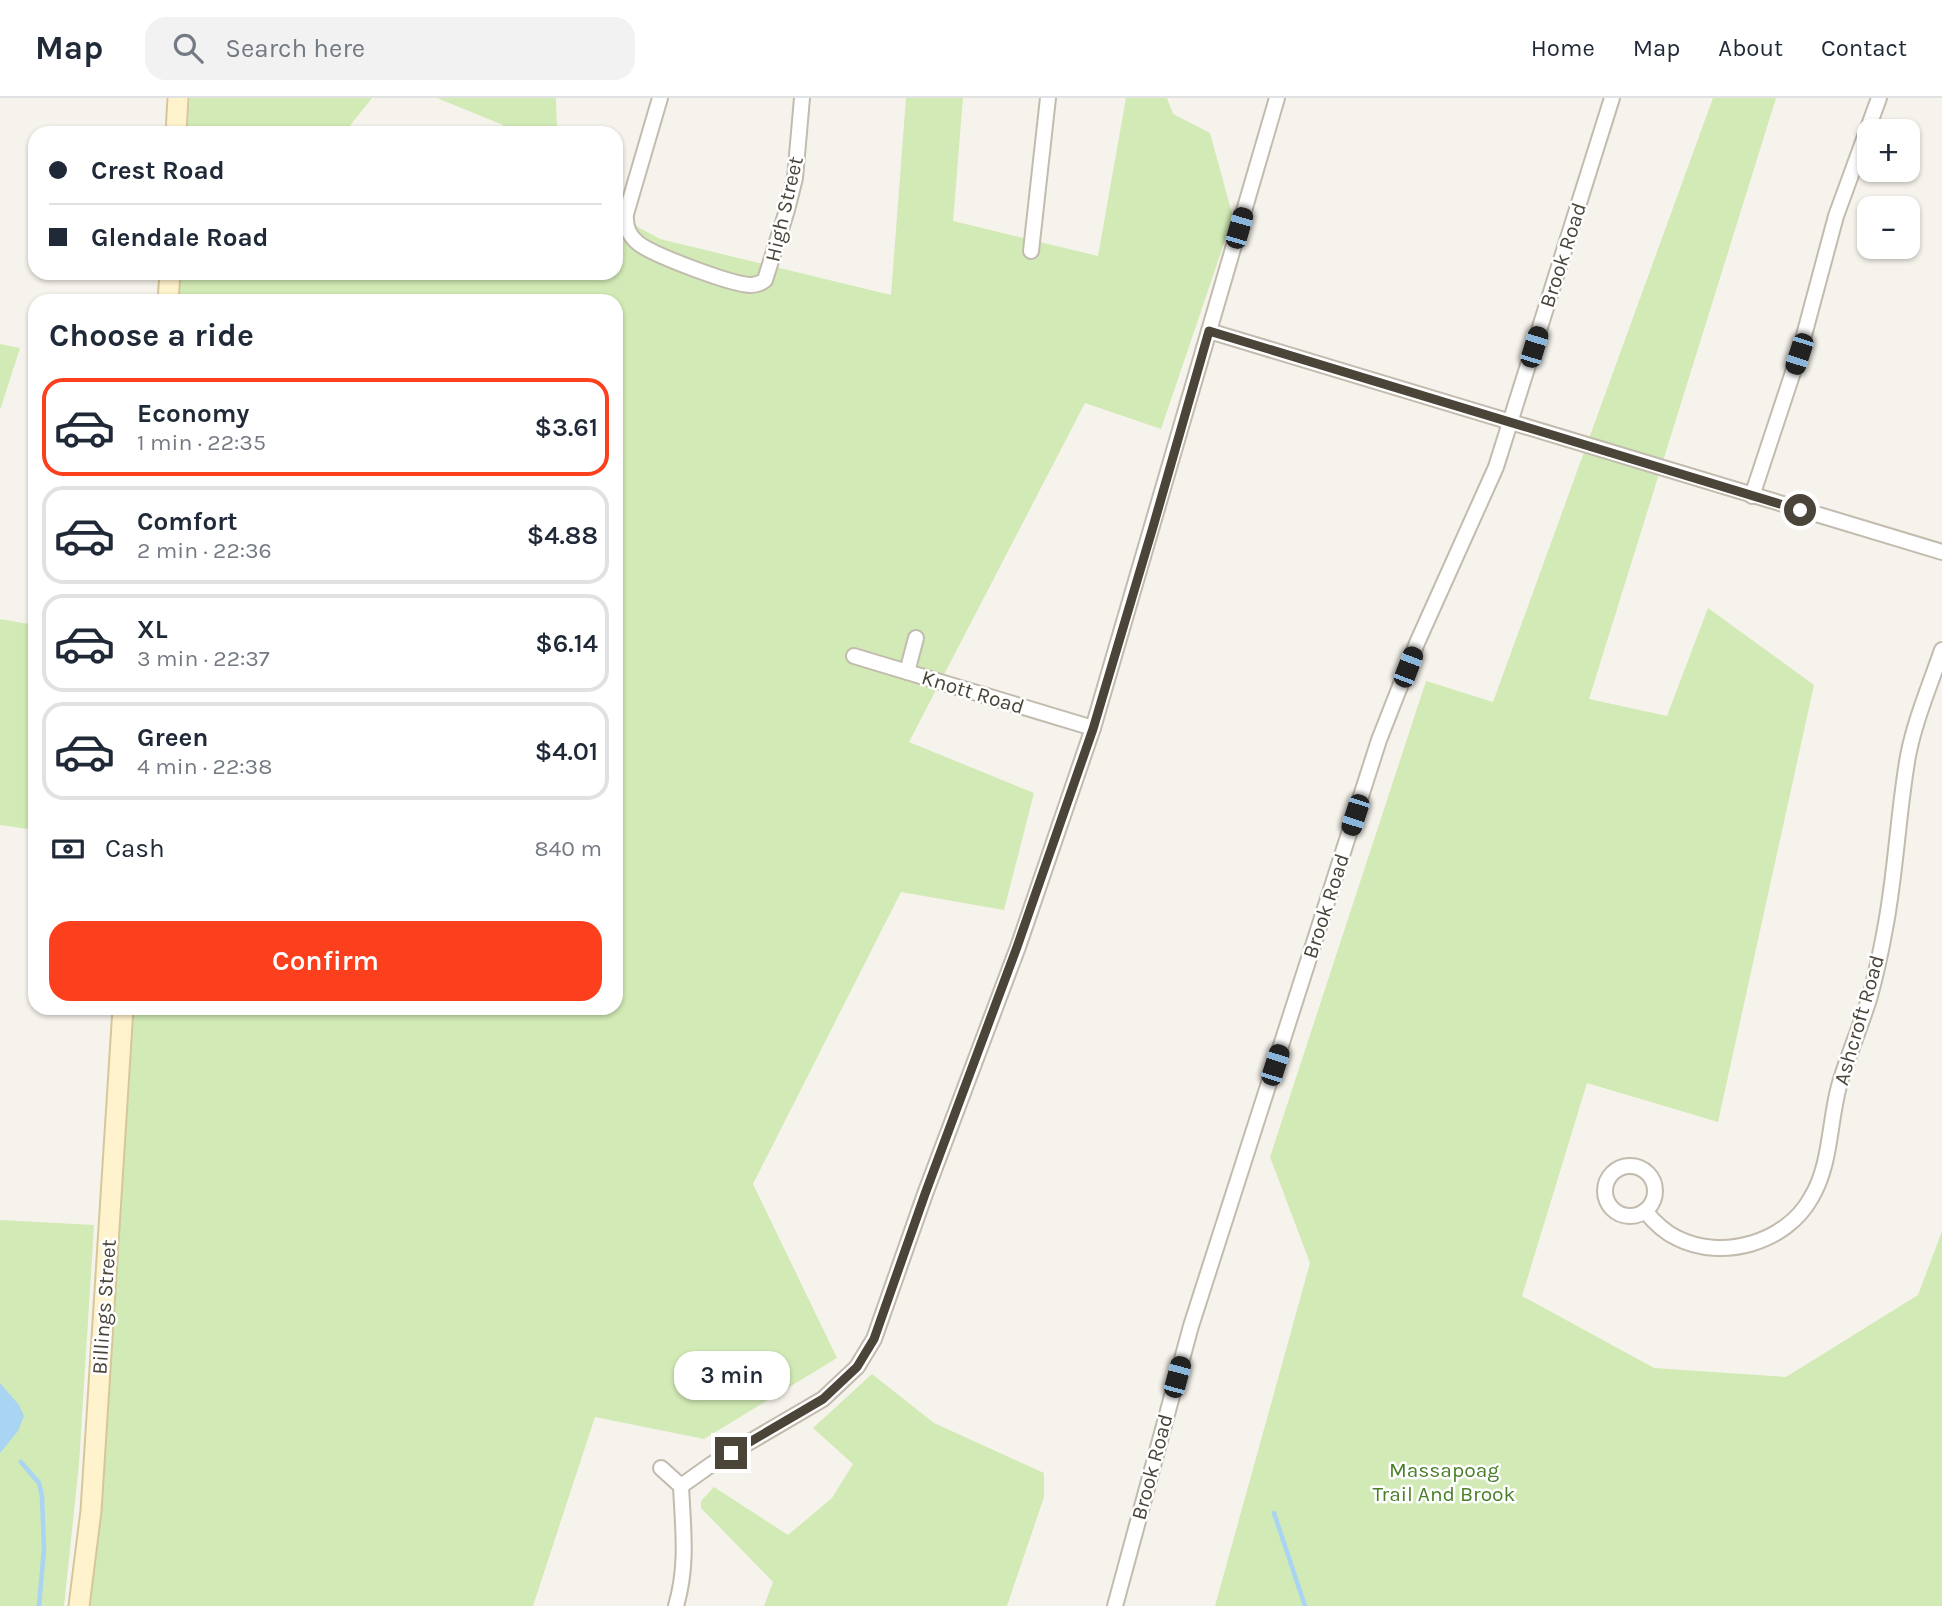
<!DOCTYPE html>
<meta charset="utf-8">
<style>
body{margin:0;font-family:Karla,sans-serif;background:#f2f2f3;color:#1f2937;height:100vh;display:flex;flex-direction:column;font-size:26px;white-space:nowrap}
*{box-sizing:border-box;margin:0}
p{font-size:23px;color:#747a83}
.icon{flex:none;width:38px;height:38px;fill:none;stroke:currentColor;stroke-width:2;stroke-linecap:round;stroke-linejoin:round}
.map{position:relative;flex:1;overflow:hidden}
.drawer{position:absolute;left:28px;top:196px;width:595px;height:721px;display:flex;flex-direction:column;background:#fff;border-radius:21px;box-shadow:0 2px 5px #0004}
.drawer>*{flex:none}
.top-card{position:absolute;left:28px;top:28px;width:595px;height:154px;border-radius:21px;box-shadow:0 2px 5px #0004;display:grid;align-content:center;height:154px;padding:0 21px;background:#fff}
.controls{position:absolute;left:1857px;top:21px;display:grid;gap:14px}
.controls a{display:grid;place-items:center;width:63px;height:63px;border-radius:14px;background:#fff;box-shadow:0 2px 5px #0004;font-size:35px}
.end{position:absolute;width:32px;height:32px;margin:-16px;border:9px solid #4b4439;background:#fff;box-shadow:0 0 0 4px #fff}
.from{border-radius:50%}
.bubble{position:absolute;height:49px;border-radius:21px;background:#fff;box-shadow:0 2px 5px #0004;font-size:23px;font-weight:600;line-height:49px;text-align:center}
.car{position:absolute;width:21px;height:42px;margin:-21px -10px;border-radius:9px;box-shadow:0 0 5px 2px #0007;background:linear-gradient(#222 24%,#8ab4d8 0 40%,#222 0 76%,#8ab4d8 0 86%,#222 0)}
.top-card b{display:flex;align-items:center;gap:24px;height:66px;font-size:26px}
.top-card b+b{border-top:2px solid #e0e1e3}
.top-card i{width:18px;height:18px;background:#1f2937}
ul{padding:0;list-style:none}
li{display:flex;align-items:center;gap:21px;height:98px;margin:0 14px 10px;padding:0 7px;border:4px solid #e0e1e3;border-radius:21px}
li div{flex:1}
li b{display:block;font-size:26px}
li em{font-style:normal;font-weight:600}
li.current{border-color:#fc3f1d}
li>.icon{width:63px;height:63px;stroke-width:1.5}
h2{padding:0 21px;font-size:32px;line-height:84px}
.pay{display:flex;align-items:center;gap:18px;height:77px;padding:0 21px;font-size:26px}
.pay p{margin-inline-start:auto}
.action{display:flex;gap:14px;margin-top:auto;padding:14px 21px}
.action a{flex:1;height:80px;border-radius:21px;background:#fc3f1d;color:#fff;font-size:28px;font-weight:600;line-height:80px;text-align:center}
header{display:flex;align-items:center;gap:42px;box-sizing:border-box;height:98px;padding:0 35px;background:#fff;border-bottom:2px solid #e0e1e3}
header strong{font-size:33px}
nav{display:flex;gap:38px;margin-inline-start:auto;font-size:24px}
.search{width:490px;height:63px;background:#f2f2f3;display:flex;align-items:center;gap:18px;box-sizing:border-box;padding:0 24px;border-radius:21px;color:#747a83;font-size:26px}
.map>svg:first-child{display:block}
.green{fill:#d2eab5}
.water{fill:#a9d4f2}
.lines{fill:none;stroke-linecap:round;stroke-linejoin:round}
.stream{stroke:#a9d4f2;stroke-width:4.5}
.street-casing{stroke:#c2bbae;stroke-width:18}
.secondary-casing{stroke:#d6c79b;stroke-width:23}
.street{stroke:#fff;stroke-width:14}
.secondary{stroke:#fff3cd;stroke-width:19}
.route{stroke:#4b4439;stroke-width:9}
.labels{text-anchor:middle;stroke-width:5;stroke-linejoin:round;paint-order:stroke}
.street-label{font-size:21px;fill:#4b4439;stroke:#fff}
.park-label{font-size:21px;fill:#4a7f2a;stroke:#fff}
</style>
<header>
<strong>Map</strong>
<div class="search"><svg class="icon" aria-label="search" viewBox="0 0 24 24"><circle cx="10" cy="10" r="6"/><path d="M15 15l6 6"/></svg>Search here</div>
<nav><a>Home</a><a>Map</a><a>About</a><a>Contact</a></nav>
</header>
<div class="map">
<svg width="1942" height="1508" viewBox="0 0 1942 1508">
<rect width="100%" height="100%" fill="#f6f3ec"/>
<g class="green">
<path d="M 190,0 L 372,0 L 344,35 L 187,35 Z"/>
<path d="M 437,0 L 556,0 L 557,35 L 500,35 L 503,27 Z"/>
<path d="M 906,0 L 963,0 L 953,123 L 1098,158 L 1126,0 L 1167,0 L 1173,16 L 1210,35 L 1233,119 L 1161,331 L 1085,305 L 909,644 L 1034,695 L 1004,812 L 901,794 L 753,1086 L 837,1260 L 704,1341 L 595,1319 L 533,1508 L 83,1508 L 125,910 L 616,910 L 616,203 L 175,203 L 177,175 L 616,175 L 616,117 L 660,141 L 891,197 Z"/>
<path d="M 1713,0 L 1776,0 L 1589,601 L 1667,618 L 1708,510 L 1814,587 L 1718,1024 L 1587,985 L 1522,1198 L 1654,1270 L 1786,1279 L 1918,1197 L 1942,1133 L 1942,1508 L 1215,1508 L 1310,1165 L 1270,1059 L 1426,583 L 1493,604 Z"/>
<path d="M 0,246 L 20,250 L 0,312 Z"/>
<path d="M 0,521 L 35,527 L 35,597 L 31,677 L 35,679 L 35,732 L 0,727 Z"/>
<path d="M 0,1122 L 94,1127 L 79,1366 L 64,1508 L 0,1508 Z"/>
<path d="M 872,1276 L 934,1325 L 1044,1375 L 1044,1399 L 1007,1508 L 764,1508 L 773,1484 L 701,1410 L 701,1403 L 714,1389 L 788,1437 L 832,1400 L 853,1366 L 813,1330 Z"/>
</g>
<path class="water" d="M 0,1285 L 19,1307 L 24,1318 L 18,1333 L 0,1355 Z"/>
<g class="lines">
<g class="stream">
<path d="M 21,1364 L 39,1385 L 42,1398 L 44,1451 L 39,1508"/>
<path d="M 1274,1415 L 1305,1508"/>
</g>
<defs>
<g id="street">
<path d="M 660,0 L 626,116 C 625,127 629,138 638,145 C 653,157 730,186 750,187 C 756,187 760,186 765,182 L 787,112 L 795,80 L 802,0"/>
<path d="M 1031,153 L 1048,0"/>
<path d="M 1209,233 L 1942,454"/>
<path d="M 1752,398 L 1799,256 L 1836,118 L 1879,0"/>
<path d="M 854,558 L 1093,630"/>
<path d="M 907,574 L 916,540"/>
<circle cx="1630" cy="1093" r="25"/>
<path d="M 1645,1113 C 1654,1124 1664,1134 1677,1140 C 1722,1163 1786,1145 1811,1100 C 1831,1067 1829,1025 1839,988 C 1848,957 1861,928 1870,898 C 1876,876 1881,853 1885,831 C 1896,774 1898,715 1908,658 C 1915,622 1930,587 1942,552"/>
<path d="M 661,1370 L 681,1388 L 712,1366 L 823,1301 L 857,1269 L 874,1241 L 925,1096 L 1018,849 L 1093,630 L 1277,0"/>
<path d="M 676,1508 C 688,1467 683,1431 681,1388"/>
<path d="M 1115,1508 L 1191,1228 L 1379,642 L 1417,545 L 1496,369 L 1612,0"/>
</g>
<g id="secondary">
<path d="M 176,35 L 178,0"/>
<path d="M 168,203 L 170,175"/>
<path d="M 79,1508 L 91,1413 L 123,910"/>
</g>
</defs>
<use href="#street" class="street-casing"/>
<use href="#secondary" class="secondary-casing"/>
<use href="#street" class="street"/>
<use href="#secondary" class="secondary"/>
</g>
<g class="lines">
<path class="route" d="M 731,1355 L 823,1301 L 857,1269 L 874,1241 L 925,1096 L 1017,849 L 1093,631 L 1153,429 L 1209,233 L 1800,412"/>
</g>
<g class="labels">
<g class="street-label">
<text transform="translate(784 111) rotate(-77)" y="7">High Street</text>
<text transform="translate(1563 157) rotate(-72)" y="7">Brook Road</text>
<text transform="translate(973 594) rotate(17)" y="7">Knott Road</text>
<text transform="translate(1326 808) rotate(-72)" y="7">Brook Road</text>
<text transform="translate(1859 922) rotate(-74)" y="7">Ashcroft Road</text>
<text transform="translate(104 1209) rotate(-86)" y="7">Billings Street</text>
<text transform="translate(1152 1369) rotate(-75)" y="7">Brook Road</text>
</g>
<g class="park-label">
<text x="1444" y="1379">Massapoag<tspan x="1444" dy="24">Trail And Brook</tspan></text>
</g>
</g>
</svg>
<div class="controls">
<a>+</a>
<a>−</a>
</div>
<i class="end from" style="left:1800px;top:412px"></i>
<i class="end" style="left:731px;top:1355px"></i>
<div class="bubble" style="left:674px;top:1253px;width:116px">3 min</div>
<i class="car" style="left:1239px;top:130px;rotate:16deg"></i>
<i class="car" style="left:1534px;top:249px;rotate:17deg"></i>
<i class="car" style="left:1799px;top:256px;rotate:198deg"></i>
<i class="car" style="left:1408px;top:569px;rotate:21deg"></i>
<i class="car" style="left:1355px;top:717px;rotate:198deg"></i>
<i class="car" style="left:1275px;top:967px;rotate:18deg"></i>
<i class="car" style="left:1177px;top:1279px;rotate:15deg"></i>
<div class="top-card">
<b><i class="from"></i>Crest Road</b>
<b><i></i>Glendale Road</b>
</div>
<section class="drawer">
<h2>Choose a ride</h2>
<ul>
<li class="current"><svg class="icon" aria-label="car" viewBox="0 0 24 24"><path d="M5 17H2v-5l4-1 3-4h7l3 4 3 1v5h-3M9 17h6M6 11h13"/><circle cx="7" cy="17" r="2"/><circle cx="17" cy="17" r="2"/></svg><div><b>Economy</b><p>1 min · 22:35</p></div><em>$3.61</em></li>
<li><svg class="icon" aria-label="car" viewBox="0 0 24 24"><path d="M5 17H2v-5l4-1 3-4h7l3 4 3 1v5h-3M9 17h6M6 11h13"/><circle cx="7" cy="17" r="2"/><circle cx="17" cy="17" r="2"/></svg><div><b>Comfort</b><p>2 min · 22:36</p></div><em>$4.88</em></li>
<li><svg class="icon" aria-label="car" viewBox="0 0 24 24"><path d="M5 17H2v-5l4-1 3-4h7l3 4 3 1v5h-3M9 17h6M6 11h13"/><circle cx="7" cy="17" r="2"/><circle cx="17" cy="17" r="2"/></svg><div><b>XL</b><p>3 min · 22:37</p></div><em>$6.14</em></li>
<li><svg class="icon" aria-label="car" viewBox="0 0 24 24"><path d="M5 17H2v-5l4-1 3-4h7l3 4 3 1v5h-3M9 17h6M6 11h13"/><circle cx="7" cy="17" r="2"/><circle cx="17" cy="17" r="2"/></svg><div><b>Green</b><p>4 min · 22:38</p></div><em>$4.01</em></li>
</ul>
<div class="pay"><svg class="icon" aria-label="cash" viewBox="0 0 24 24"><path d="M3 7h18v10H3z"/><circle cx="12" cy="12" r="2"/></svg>Cash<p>840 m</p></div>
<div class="action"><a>Confirm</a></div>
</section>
</div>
